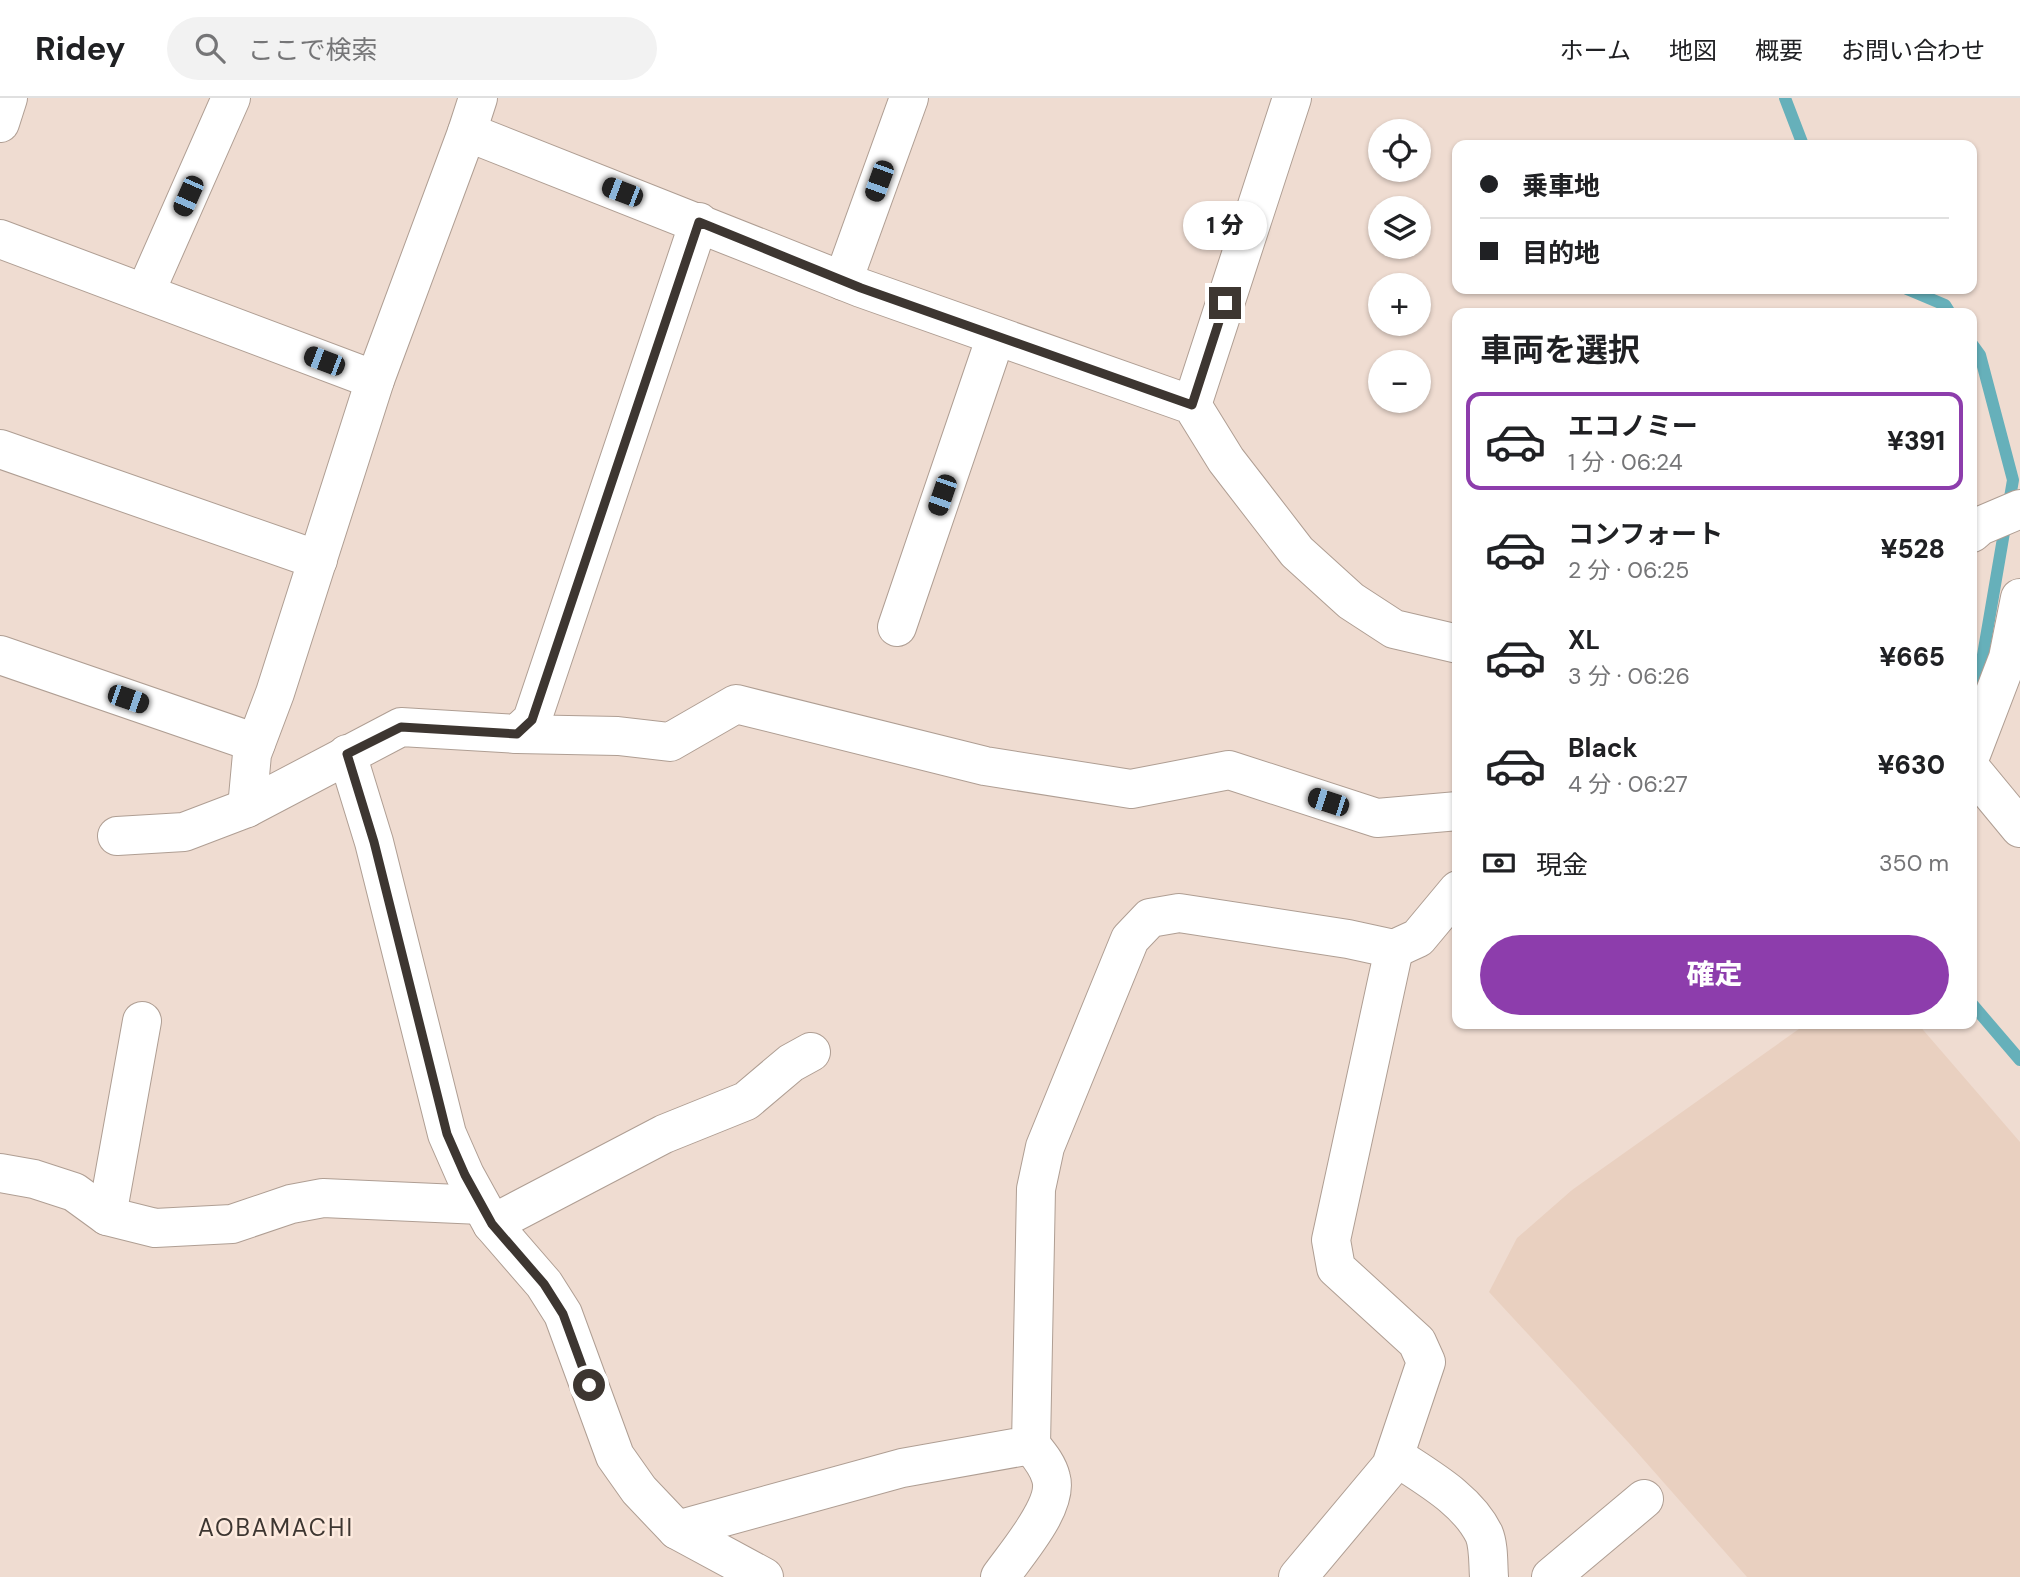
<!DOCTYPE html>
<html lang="ja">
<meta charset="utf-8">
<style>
body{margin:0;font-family:"DM Sans","Noto Sans JP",sans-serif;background:#f2f2f2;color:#202124;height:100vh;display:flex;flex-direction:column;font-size:26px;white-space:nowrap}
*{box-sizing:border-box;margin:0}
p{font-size:23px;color:#757577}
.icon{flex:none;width:38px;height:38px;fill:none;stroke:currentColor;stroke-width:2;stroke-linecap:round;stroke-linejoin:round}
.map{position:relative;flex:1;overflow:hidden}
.drawer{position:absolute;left:1452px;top:210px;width:525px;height:721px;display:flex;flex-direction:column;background:#fff;border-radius:14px;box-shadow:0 2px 5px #0004}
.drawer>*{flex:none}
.guide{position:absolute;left:1452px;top:42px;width:525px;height:154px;border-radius:14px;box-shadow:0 2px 5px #0004;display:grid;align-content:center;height:154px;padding:0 28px;background:#fff}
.tools{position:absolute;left:1368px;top:21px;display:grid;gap:14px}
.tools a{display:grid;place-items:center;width:63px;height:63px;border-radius:50%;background:#fff;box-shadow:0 2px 5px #0004;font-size:35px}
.end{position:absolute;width:32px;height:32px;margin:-16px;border:9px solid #3d3631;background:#fff;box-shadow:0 0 0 4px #fff}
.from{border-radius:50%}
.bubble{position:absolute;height:49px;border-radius:24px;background:#fff;box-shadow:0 2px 5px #0004;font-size:23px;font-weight:800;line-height:49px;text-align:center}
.car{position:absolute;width:21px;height:42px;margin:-21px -10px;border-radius:9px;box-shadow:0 0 5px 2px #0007;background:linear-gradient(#222 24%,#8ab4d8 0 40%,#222 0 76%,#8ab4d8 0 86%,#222 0)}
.guide b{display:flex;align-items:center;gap:24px;height:66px;font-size:26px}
.guide b+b{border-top:2px solid #e0e0e0}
.guide i{width:18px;height:18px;background:#202124}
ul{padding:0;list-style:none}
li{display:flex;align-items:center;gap:21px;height:98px;margin:0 14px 10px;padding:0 14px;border:4px solid transparent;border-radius:14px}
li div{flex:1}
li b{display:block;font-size:26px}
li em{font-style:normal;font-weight:800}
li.active{border-color:#8d3dac}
li>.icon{width:63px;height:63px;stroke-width:1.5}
h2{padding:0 28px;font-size:32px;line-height:84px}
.pay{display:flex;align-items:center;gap:18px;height:77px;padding:0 28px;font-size:26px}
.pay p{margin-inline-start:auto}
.cta{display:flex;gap:14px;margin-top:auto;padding:14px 28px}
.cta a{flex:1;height:80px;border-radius:42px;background:#8d3dac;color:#fff;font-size:28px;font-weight:800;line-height:80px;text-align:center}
header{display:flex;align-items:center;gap:42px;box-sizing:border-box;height:98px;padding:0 35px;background:#fff;border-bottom:2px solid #e0e0e0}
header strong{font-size:33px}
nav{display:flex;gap:38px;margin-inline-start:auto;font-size:24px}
.search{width:490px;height:63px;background:#f2f2f2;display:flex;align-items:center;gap:18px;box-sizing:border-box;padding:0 24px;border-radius:38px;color:#757577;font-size:26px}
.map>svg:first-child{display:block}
.built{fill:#e9d0c0}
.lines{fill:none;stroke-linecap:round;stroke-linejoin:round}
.stream{stroke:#66b0ba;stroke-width:12}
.minor-casing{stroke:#af9e93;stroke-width:40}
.minor{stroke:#fff;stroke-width:38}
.route{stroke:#3d3631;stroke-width:9}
.labels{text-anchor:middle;stroke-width:5;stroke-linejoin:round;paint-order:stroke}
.quarter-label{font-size:24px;letter-spacing:2px;fill:#3d3631;stroke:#fdeade}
</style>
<header>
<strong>Ridey</strong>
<div class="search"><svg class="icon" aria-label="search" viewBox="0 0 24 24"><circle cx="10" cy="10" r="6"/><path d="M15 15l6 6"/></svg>ここで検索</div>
<nav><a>ホーム</a><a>地図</a><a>概要</a><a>お問い合わせ</a></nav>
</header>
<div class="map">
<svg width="2020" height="1479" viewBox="0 0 2020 1479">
<rect width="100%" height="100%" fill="#efdcd1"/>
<path class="built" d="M 1806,926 L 1918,926 L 2020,1044 L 2020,1479 L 1747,1479 L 1628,1344 L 1489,1194 L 1517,1140 L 1572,1092 Z"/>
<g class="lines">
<g class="stream">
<path d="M 1785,0 L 1803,47"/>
<path d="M 1907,191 L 1945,207 L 1950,215"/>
<path d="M 1972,246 L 1980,257 L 2013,382 L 1983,557 L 1972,592"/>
<path d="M 1972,906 L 2020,962"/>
</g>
<defs>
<g id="minor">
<path d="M 0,25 L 8,0"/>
<path d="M 467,34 L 478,0"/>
<path d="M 0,141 L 375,282"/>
<path d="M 843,183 L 909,0"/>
<path d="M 145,195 L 231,0"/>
<path d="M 1192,307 L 1292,0"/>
<path d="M 0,351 L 318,462"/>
<path d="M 1972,435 L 1980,428 L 2020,411"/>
<path d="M 897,529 L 996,238"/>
<path d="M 0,557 L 256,645"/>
<path d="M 517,636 L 618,638 L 670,644 L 736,606 L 985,668 L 1131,691 L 1229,672 L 1377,720 L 1458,713"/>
<path d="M 1972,654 L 2008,560 L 2020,500"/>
<path d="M 347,656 L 374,744 L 447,1036 L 465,1077 L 492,1126 L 544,1186 L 563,1216 L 615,1358 L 639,1392 L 677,1432 L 764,1479"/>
<path d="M 1972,672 L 2020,730"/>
<path d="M 247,710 L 252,656 L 275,595 L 375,282 L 467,34 L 861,190 L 1192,307 L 1226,362 L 1297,454 L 1351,503 L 1394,531 L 1458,546"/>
<path d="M 117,738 L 184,734 L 247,710 L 401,629 L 517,636 L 532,622 L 699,124"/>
<path d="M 0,1075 L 34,1081 L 74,1094 L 107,1118 L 155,1130 L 232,1126 L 291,1106 L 323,1100 L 481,1107"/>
<path d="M 107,1118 L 142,923"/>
<path d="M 492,1126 L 664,1036 L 746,1003 L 791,965 L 811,954"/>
<path d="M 1395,1358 C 1426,1379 1467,1401 1484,1436 C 1489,1448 1488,1466 1489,1479"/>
<path d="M 677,1432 L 902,1370 L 1031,1347 L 1036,1091 L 1045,1049 L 1130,841 L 1150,820 L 1179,815 L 1348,841 L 1394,851 L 1418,840 L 1458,792"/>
<path d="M 1000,1479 C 1016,1456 1059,1408 1051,1380 C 1048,1367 1039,1357 1031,1347"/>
<path d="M 1298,1479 L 1391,1368 L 1426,1264 L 1417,1244 L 1336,1170 L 1331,1142 L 1394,851"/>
<path d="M 1551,1479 L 1644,1401"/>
</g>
</defs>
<use href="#minor" class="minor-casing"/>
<use href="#minor" class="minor"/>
</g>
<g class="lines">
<path class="route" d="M 589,1287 L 563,1216 L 544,1186 L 492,1126 L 465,1077 L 447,1036 L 374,744 L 347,656 L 401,629 L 517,636 L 532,622 L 699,124 L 861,190 L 1192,307 L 1225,205"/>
</g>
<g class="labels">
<g class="quarter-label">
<text x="276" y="1438">AOBAMACHI</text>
</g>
</g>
</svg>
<div class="tools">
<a><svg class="icon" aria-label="locate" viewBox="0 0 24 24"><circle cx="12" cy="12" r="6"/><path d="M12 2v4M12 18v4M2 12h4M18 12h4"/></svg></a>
<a><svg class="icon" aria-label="layers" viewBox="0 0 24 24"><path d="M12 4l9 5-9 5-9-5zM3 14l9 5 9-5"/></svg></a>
<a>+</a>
<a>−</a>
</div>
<i class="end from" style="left:589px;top:1287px"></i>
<i class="end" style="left:1225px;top:205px"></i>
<div class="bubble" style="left:1183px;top:103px;width:84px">1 分</div>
<i class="car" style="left:879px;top:83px;rotate:200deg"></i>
<i class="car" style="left:622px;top:94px;rotate:291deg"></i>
<i class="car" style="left:188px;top:98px;rotate:204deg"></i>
<i class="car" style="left:324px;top:263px;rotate:291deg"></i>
<i class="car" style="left:942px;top:397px;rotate:199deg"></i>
<i class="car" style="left:128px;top:601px;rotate:109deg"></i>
<i class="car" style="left:1328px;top:704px;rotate:288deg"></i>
<div class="guide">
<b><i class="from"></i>乗車地</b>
<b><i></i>目的地</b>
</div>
<section class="drawer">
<h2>車両を選択</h2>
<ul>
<li class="active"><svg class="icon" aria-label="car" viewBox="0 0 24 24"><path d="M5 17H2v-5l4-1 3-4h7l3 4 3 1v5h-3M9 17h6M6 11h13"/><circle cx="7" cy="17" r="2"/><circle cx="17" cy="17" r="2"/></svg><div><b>エコノミー</b><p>1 分 · 06:24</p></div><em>¥391</em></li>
<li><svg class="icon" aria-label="car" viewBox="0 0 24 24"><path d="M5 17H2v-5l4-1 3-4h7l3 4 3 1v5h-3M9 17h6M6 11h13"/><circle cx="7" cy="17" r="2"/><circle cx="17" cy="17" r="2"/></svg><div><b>コンフォート</b><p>2 分 · 06:25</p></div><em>¥528</em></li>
<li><svg class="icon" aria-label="car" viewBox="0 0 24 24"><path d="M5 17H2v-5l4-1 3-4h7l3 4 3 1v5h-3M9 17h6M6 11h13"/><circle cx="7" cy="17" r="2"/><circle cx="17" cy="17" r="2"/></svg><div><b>XL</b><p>3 分 · 06:26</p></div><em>¥665</em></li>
<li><svg class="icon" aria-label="car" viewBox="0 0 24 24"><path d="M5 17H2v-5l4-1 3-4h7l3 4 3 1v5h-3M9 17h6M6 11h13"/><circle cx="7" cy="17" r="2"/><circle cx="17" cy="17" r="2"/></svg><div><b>Black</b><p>4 分 · 06:27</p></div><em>¥630</em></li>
</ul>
<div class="pay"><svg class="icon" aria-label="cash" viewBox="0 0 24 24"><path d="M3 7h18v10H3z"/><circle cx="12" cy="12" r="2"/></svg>現金<p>350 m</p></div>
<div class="cta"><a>確定</a></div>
</section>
</div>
